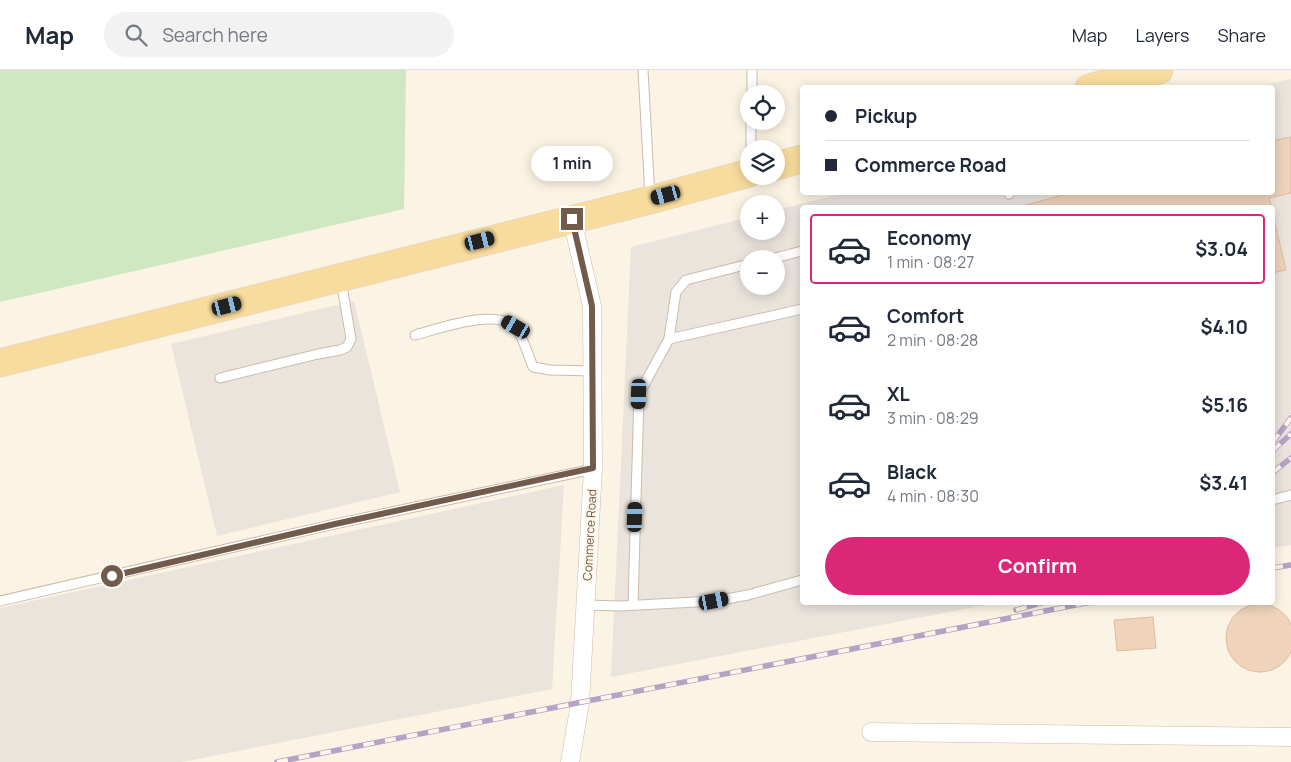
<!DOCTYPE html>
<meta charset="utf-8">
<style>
body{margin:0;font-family:Manrope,sans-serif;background:#f2f2f3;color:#1f2937;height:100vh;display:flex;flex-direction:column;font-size:19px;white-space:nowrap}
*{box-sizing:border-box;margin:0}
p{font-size:16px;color:#747a83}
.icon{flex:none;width:28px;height:28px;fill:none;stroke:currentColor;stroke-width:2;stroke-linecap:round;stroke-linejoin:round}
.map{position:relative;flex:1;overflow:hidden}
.drawer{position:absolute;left:800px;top:135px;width:475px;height:400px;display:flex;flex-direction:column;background:#fff;border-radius:5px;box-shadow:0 2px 12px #0003}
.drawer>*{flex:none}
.banner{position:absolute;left:800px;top:15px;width:475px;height:110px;border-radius:5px;box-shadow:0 2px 12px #0003;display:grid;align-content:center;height:110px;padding:0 25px;background:#fff}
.tools{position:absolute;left:740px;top:15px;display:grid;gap:10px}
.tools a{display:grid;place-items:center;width:45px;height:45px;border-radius:50%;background:#fff;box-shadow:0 2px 12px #0003;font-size:25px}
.end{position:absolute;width:22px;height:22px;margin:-11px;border:6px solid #725b4a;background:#fff;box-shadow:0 0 0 2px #fff}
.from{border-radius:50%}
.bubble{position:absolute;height:35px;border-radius:18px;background:#fff;box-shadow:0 2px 12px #0003;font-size:16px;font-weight:700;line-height:35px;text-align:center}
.car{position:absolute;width:15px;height:30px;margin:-15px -8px;border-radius:6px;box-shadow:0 0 4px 1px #0007;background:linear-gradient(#222 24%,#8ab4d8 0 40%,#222 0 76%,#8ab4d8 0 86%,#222 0)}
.banner b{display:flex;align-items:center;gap:18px;height:48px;font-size:19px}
.banner b+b{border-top:1px solid #e0e1e3}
.banner i{width:12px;height:12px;background:#1f2937}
ul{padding:9px 0 0;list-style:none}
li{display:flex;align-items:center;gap:15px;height:70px;margin:0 10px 8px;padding:0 15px;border:2px solid transparent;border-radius:5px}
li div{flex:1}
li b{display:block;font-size:19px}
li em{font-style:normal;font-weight:700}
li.active{border-color:#db2777}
li>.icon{width:45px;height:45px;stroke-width:1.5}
.primary-button{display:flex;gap:10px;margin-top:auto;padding:10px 25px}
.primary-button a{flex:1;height:58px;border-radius:30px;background:#db2777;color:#fff;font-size:20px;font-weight:700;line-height:58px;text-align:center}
header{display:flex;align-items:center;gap:30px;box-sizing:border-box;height:70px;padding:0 25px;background:#fff;border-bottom:1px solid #e0e1e3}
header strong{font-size:24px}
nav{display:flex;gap:28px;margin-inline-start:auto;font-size:18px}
.search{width:350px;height:45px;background:#f2f2f3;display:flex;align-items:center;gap:12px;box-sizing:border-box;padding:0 18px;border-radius:28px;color:#747a83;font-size:19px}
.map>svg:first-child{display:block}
.industrial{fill:#eae4dd;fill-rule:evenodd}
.green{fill:#cfe8c2}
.building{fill:#efd3bb;stroke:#e1bb9d}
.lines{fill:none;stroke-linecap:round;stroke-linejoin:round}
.lane-casing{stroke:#cba;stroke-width:11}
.street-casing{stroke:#cba;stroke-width:19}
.primary-casing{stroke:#dad4d0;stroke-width:29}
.lane{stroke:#fff;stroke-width:9}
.street{stroke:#fff;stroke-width:18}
.primary{stroke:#f8dc9d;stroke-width:28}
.rail-casing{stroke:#b6a2c4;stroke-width:5.5}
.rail{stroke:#fef7e9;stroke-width:4;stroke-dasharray:11;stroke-linecap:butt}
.route{stroke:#725b4a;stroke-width:6}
.labels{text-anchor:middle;stroke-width:4.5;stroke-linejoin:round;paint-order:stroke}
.street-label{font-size:12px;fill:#725b4a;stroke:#fef7e9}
</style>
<header>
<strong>Map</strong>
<div class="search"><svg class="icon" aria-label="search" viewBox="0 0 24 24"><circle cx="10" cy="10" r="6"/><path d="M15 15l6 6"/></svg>Search here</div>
<nav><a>Map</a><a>Layers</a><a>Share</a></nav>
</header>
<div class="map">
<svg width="1291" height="692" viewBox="0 0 1291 692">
<rect width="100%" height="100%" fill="#fbf3e3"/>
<g class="industrial">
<path d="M 1291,9 L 1291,475 L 1273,478 L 1272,138 L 802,138 L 802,532 L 995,533 L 611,607 L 631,177 L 749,147 L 749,161 L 776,161 L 776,140 L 845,123 L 1272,122 L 1272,18 L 1256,17 ZM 749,189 L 776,189 L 776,216 L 749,216 Z"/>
<path d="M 354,231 L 400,422 L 217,466 L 171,274 Z"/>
<path d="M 564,415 L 552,619 L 182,692 L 0,692 L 0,538 Z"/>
</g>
<path class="green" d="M 0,0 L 406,0 L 404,139 L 0,232 Z"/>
<g class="building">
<path d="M 1291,67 L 1291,123 L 1269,128 L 1272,138 L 1018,137 L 1075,122 L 1272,122 L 1272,71 Z"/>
<path d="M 1272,141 L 1286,200 L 1272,203 Z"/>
<circle cx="1260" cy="568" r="34"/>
<path d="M 1153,547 L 1156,578 L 1117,581 L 1114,550 Z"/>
</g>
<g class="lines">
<defs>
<g id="lane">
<path d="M 643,0 L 650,127"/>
<path d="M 752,24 L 752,0"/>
<path d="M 751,79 L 751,51"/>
<path d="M 1008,122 L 1009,124"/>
<path d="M 771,189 L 802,181"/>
<path d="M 415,265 C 438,259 498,237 516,258 C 522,265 529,287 533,297 L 550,300 L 593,301"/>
<path d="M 669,269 L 802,239"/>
<path d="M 220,308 L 318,284 L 340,280 L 347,277 L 351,269 L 341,210"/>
<path d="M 1272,430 L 1291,425"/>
<path d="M 0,531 L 335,454 L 593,399"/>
<path d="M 586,535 L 620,536 L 715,531 L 748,525 L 802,510"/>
<path d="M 633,535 L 639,324 L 669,269 L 676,222 L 686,210 L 749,194"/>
</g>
<g id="street">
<path d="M 871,662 L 1291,667"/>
<path d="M 570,692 L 580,633 L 593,399 L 592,236 L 572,149"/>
</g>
<g id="primary">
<path d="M 1089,18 L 1159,0"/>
<path d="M 776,96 L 802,89"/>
<path d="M 0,293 L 650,130 L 749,103"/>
</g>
</defs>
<use href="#lane" class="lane-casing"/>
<use href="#street" class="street-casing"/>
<use href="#primary" class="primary-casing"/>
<use href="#lane" class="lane"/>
<use href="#street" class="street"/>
<use href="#primary" class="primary"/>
<defs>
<g id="rail">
<path d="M 1272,373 L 1291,348"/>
<path d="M 1272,381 L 1291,364"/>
<path d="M 1272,403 L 1291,388"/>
<path d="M 1272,498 L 1291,495"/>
<path d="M 1016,540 L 1044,532"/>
<path d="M 277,692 L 1091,532"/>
</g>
</defs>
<use href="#rail" class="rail-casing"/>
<use href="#rail" class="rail"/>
</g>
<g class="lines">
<path class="route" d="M 112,506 L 335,454 L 593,398 L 592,236 L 572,149"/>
</g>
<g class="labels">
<g class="street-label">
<text transform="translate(590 465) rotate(-87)" y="4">Commerce Road</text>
</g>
</g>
</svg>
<div class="tools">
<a><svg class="icon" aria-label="locate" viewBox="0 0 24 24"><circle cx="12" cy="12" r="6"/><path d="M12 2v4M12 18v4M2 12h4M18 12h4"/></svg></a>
<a><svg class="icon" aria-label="layers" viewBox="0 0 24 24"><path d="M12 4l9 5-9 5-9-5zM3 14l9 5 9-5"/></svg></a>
<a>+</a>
<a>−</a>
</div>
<i class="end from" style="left:112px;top:506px"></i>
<i class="end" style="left:572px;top:149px"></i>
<div class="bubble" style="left:531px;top:76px;width:82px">1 min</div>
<i class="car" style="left:666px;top:125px;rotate:255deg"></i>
<i class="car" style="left:480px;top:171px;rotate:76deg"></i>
<i class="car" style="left:227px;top:236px;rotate:76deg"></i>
<i class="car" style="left:516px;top:257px;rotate:300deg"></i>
<i class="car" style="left:639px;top:324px;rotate:182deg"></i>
<i class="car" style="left:635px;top:447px;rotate:2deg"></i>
<i class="car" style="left:714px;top:531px;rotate:79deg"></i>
<div class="banner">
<b><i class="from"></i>Pickup</b>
<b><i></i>Commerce Road</b>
</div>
<section class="drawer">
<ul>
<li class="active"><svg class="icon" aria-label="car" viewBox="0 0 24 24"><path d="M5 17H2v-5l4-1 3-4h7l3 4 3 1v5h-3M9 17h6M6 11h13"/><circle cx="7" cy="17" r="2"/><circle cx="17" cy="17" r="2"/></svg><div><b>Economy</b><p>1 min · 08:27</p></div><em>$3.04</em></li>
<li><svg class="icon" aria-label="car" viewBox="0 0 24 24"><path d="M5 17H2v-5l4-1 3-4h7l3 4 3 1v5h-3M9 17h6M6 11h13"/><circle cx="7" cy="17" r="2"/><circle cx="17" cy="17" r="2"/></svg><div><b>Comfort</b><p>2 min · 08:28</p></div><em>$4.10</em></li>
<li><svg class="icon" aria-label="car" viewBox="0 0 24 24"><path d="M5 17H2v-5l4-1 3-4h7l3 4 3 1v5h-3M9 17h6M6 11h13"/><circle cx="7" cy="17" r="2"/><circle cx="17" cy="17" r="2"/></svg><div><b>XL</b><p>3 min · 08:29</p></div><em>$5.16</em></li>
<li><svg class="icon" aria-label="car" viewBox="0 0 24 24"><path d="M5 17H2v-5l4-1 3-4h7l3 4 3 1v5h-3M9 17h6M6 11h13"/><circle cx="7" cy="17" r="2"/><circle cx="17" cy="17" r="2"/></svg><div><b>Black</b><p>4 min · 08:30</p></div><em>$3.41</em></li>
</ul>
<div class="primary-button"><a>Confirm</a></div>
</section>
</div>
